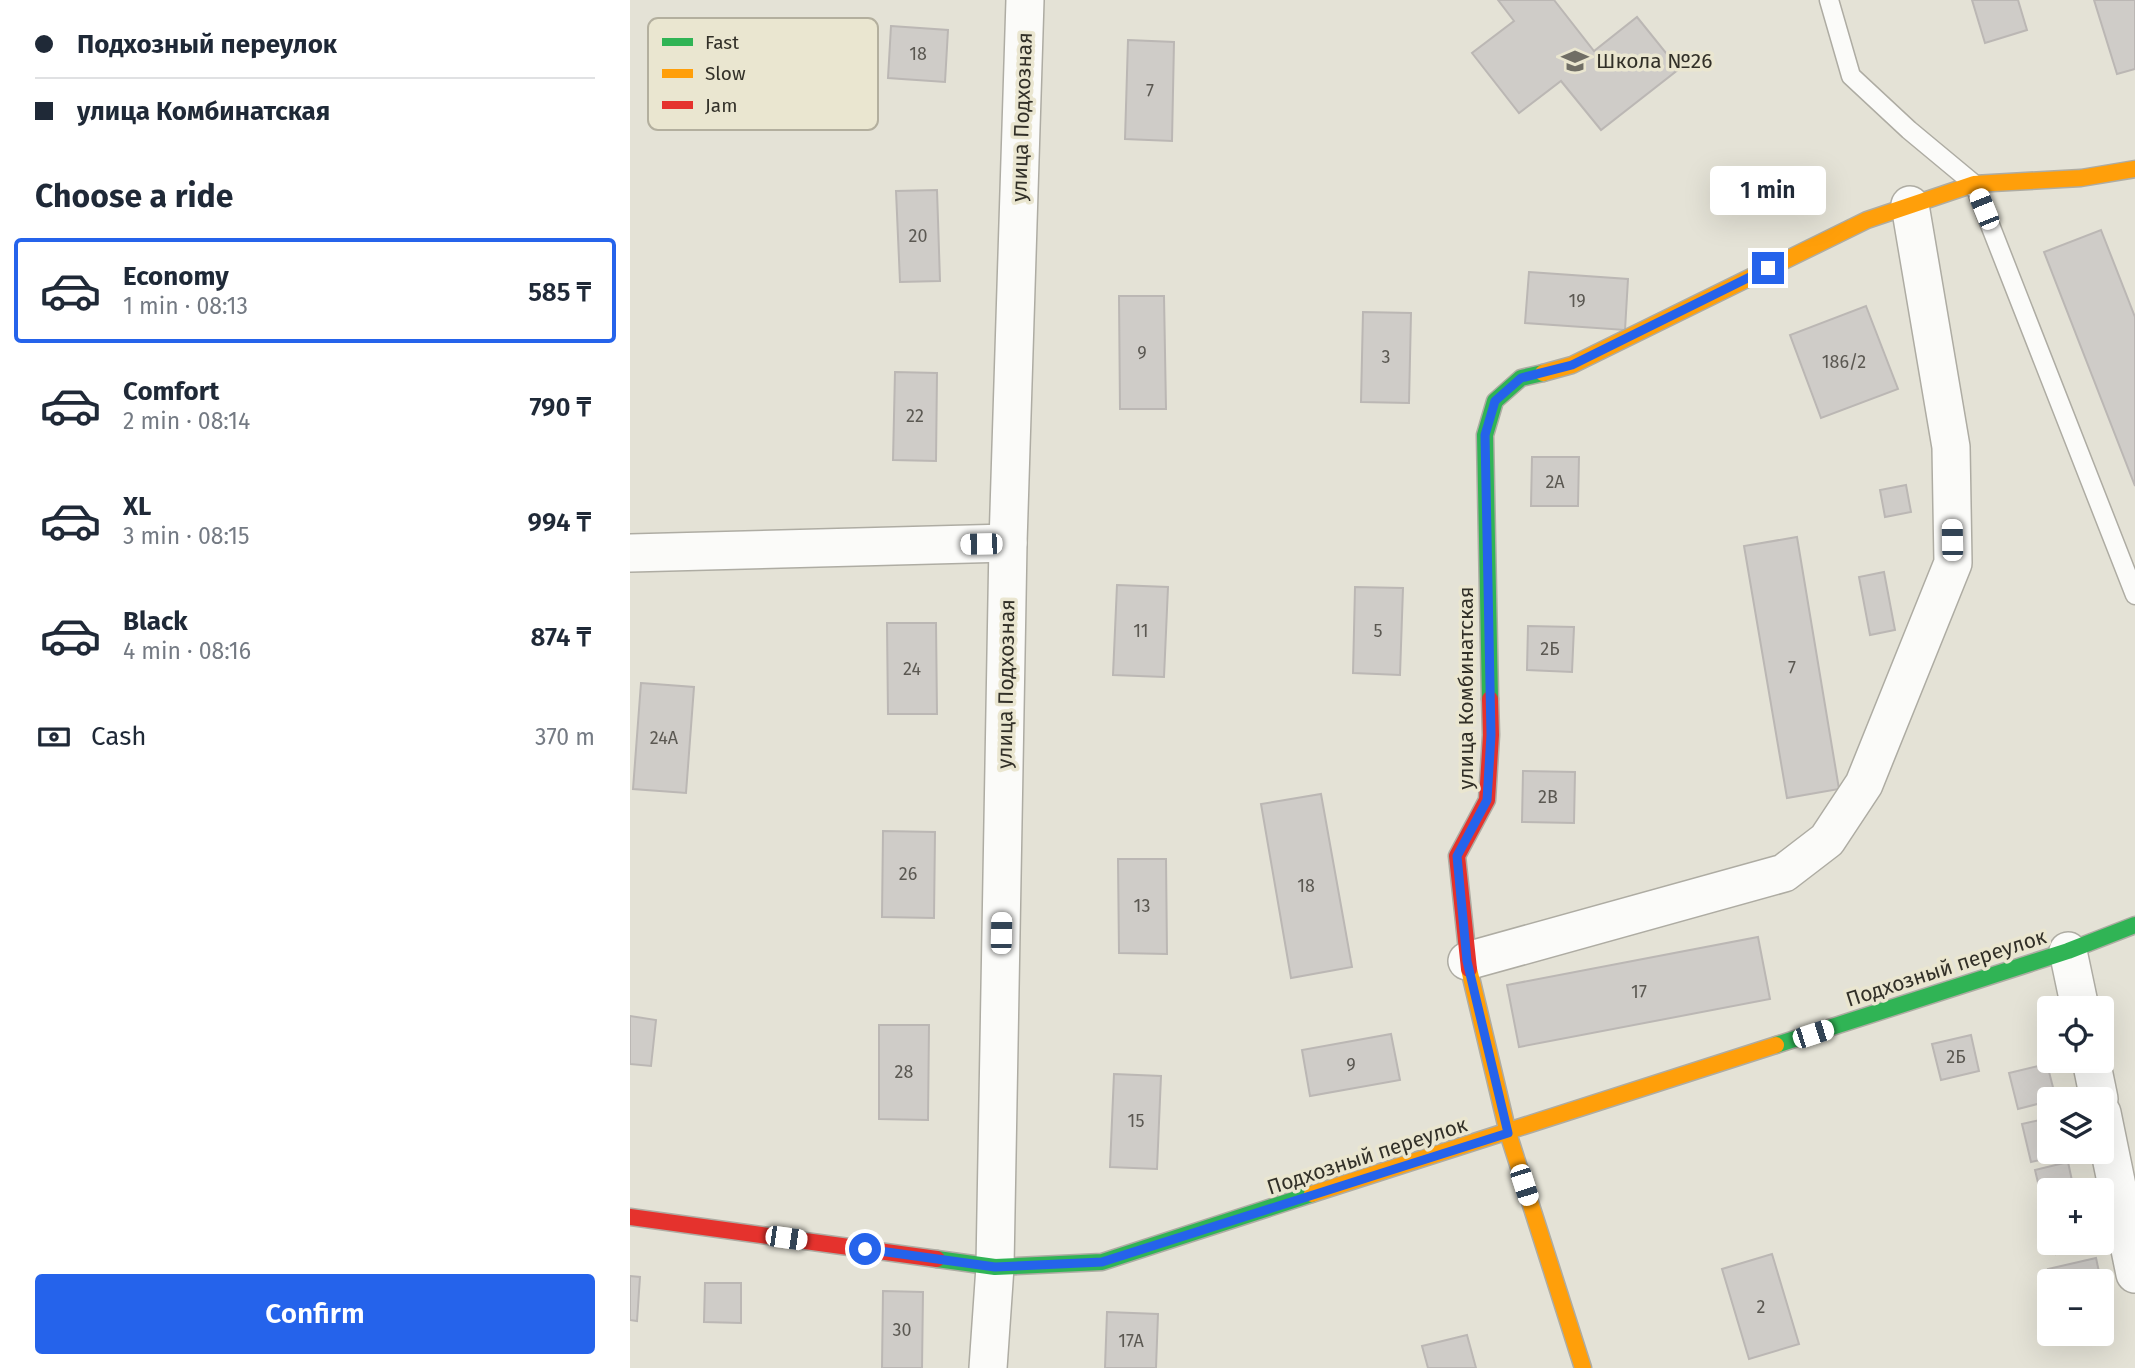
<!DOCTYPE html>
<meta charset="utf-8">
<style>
body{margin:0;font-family:"Fira Sans",sans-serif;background:#f6f6f7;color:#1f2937;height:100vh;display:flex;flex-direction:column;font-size:26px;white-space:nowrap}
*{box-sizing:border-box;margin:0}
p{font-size:23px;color:#747a83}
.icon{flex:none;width:38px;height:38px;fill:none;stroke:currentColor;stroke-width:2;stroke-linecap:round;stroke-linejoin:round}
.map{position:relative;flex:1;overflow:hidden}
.side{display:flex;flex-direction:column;background:#fff;width:630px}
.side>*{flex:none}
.top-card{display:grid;align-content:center;height:154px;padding:0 35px;background:#fff}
.fabs{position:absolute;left:1407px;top:996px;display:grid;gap:14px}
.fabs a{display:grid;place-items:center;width:77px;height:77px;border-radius:7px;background:#fff;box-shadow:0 7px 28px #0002;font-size:35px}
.end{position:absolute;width:32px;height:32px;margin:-16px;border:9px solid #2563eb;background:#fff;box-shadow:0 0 0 4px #fff}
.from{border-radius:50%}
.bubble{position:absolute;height:49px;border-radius:7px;background:#fff;box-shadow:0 7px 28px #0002;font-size:23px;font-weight:600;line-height:49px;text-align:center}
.car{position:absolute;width:21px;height:42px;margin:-21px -10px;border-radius:9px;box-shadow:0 0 5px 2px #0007;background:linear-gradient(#fff 24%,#345 0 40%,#fff 0 76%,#345 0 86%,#fff 0)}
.top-card b{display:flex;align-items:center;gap:24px;height:66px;font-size:26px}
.top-card b+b{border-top:2px solid #e0e1e3}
.top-card i{width:18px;height:18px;background:#1f2937}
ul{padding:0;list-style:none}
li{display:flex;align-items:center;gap:21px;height:105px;margin:0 14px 10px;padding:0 21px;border:4px solid transparent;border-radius:7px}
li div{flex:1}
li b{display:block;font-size:26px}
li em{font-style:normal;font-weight:600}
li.current{border-color:#2563eb}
li>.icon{width:63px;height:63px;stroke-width:1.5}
h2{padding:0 35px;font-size:32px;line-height:84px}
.pay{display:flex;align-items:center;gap:18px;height:77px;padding:0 35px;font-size:26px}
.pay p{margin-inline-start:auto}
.button{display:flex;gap:14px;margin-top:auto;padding:14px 35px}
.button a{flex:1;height:80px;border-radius:7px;background:#2563eb;color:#fff;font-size:28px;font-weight:600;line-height:80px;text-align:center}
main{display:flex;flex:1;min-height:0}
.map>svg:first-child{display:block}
.building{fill:#cfccc8;stroke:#bbb7b4;stroke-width:2}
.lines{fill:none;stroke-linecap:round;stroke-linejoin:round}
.lane-casing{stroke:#aeaca3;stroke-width:21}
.street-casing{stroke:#aeaca3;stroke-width:40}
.fast-casing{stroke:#aeaca3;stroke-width:19}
.slow-casing{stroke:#aeaca3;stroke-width:19}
.jam-casing{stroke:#aeaca3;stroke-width:19}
.lane{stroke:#fbfbf9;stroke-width:18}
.street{stroke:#fbfbf9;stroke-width:37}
.fast{stroke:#30b455;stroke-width:16}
.slow{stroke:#ff9f0a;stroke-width:16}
.jam{stroke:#e5322d;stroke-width:16}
.route{stroke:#2563eb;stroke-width:9}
.labels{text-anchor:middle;stroke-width:7;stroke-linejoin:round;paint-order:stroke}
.number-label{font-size:18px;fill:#5b5852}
.poi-label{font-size:21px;fill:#323028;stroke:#eae6d0;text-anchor:start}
.street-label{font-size:21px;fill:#323028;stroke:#eae6d0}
.key{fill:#eae6d0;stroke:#b3af9e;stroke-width:2}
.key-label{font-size:19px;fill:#323028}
</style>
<main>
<section class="side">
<div class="top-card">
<b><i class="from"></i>Подхозный переулок</b>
<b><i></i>улица Комбинатская</b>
</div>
<h2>Choose a ride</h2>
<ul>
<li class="current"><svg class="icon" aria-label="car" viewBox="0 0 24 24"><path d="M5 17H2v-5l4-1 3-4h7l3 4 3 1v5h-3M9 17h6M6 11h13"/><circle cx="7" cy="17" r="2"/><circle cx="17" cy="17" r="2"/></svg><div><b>Economy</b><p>1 min · 08:13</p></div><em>585 ₸</em></li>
<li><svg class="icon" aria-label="car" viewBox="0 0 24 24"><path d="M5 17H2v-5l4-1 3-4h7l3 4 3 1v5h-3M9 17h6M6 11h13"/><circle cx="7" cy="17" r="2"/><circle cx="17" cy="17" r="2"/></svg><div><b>Comfort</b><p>2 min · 08:14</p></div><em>790 ₸</em></li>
<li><svg class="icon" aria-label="car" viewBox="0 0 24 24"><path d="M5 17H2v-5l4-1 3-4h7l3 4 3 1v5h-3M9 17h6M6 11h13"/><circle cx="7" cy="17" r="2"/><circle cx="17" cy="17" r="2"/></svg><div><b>XL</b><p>3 min · 08:15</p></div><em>994 ₸</em></li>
<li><svg class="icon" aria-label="car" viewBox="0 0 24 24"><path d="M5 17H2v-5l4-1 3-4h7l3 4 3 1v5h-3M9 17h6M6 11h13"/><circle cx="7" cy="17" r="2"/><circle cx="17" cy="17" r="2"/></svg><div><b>Black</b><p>4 min · 08:16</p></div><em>874 ₸</em></li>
</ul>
<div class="pay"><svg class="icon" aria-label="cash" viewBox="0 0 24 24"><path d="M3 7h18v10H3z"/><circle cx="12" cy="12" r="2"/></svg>Cash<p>370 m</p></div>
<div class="button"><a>Confirm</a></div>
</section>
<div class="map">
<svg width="1505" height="1368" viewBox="0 0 1505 1368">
<rect width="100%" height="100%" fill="#e4e2d6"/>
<g class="building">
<path d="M 868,0 L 924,0 L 964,51 L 1007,17 L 1049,69 L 971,130 L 931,81 L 889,113 L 842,53 L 884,21 Z"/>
<path d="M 1342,0 L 1388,0 L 1397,30 L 1355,43 Z"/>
<path d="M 1464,0 L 1505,0 L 1505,69 L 1487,74 Z"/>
<path d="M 261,26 L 318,30 L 315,82 L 258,78 Z"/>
<path d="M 498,40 L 544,42 L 542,141 L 495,139 Z"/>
<path d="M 307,190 L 310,281 L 270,282 L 266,191 Z"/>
<path d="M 1471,230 L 1505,317 L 1505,486 L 1414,252 Z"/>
<path d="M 899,272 L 998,279 L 995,330 L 895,323 Z"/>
<path d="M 489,296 L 534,296 L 536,409 L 490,409 Z"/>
<path d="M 1236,306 L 1268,389 L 1191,418 L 1160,335 Z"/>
<path d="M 733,312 L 781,313 L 779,403 L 731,402 Z"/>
<path d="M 265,372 L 307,373 L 306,461 L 263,460 Z"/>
<path d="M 902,457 L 949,457 L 948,506 L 901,506 Z"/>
<path d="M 1276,485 L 1281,512 L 1255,517 L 1250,490 Z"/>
<path d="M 1167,537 L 1209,789 L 1157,798 L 1114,546 Z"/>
<path d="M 1254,572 L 1265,630 L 1240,635 L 1229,577 Z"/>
<path d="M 487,585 L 538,587 L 534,677 L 483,675 Z"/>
<path d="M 725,587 L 773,588 L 770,675 L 723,673 Z"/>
<path d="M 257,623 L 306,623 L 307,714 L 258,714 Z"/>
<path d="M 898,626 L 944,627 L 942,672 L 897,670 Z"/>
<path d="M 11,683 L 64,687 L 56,793 L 3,789 Z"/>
<path d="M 893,771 L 945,772 L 944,823 L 892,822 Z"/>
<path d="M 691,794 L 722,967 L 661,978 L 631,804 Z"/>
<path d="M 253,831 L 305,832 L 304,918 L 252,917 Z"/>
<path d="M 488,859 L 536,859 L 537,954 L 489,953 Z"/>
<path d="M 1128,937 L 1140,999 L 889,1047 L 877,985 Z"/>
<path d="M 0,1016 L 26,1020 L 21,1066 L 0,1064 Z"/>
<path d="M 249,1025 L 299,1025 L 298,1120 L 249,1119 Z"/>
<path d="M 761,1034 L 770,1080 L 680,1096 L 672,1050 Z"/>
<path d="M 1341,1035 L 1349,1071 L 1311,1080 L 1302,1044 Z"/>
<path d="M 1417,1064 L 1426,1099 L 1419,1099 L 1419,1101 L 1388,1109 L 1379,1073 Z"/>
<path d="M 484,1074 L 531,1076 L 527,1169 L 480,1167 Z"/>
<path d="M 1419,1118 L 1419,1152 L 1433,1152 L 1433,1155 L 1401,1162 L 1392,1124 Z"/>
<path d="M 1438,1162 L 1444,1190 L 1419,1190 L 1419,1207 L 1414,1208 L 1405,1170 Z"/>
<path d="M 1423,1242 L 1458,1242 L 1459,1247 L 1426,1254 Z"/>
<path d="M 1142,1254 L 1169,1344 L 1119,1359 L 1092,1269 Z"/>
<path d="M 1466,1258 L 1471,1281 L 1420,1281 L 1418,1269 Z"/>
<path d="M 0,1276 L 10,1277 L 7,1321 L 0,1320 Z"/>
<path d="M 75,1283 L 111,1283 L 111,1323 L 74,1322 Z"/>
<path d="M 253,1291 L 293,1292 L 292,1368 L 252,1368 Z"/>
<path d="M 1472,1300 L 1482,1335 L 1449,1343 L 1447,1334 L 1472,1334 Z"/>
<path d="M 477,1312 L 528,1314 L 526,1368 L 475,1368 Z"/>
<path d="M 837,1335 L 846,1368 L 798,1368 L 792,1346 Z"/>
</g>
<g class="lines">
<defs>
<path id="lane" d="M 1199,0 L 1221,76 L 1279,130 L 1344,184 L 1505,595"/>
<g id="street">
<path d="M 0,553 L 378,543"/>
<path d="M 1438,951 L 1450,1008"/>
<path d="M 837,961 L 1154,873 L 1197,840 L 1234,784 L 1323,563 L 1321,447 L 1280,205"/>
<path d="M 1461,1060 L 1469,1099"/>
<path d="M 1472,1113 L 1505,1274"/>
<path d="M 358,1368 L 365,1267 L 378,543 L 395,0"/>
</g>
<g id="fast">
<path d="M 860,699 L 855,435 L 865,401 L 891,378 L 913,373"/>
<path d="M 1146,1045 L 1438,951 L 1505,925"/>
<path d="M 307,1259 L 365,1267 L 472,1262 L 682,1194"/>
</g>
<g id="slow">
<path d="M 913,373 L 942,365 L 1237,220 L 1344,184 L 1451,178 L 1505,169"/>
<path d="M 839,969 L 878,1133 L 953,1368"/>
<path d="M 682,1194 L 1146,1045"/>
</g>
<g id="jam">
<path d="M 839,969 L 827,856 L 857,800 L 861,735 L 860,699"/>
<path d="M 0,1217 L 307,1259"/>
</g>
</defs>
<use href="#lane" class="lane-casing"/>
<use href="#street" class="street-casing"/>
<use href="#fast" class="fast-casing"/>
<use href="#slow" class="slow-casing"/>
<use href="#jam" class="jam-casing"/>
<use href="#lane" class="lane"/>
<use href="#street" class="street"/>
<use href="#fast" class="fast"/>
<use href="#slow" class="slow"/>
<use href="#jam" class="jam"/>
</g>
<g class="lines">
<path class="route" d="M 235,1249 L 365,1267 L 472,1262 L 878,1133 L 837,961 L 827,856 L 857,800 L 861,735 L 855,435 L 865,401 L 891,378 L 942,365 L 1138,268"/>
</g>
<defs>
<symbol id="school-bare" viewBox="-9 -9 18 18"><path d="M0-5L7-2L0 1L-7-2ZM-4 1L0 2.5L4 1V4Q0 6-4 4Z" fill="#706e65" stroke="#eae6d0" stroke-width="2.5" paint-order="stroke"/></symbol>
</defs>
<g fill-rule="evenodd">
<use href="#school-bare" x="926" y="42" width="38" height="38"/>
</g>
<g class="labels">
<g class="number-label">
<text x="288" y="60">18</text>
<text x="520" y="97">7</text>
<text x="288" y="242">20</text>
<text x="947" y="307">19</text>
<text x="512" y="359">9</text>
<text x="756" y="363">3</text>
<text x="1214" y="368">186/2</text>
<text x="285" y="422">22</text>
<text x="925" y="488">2А</text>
<text x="511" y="637">11</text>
<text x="748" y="637">5</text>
<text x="920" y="655">2Б</text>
<text x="1162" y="674">7</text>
<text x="282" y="675">24</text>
<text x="34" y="744">24А</text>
<text x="918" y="803">2В</text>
<text x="278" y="880">26</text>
<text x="676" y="892">18</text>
<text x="512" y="912">13</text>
<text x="1009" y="998">17</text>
<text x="1326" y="1063">2Б</text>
<text x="721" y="1071">9</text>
<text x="274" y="1078">28</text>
<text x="506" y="1127">15</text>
<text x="1131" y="1313">2</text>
<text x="272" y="1336">30</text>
<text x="501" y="1347">17А</text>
</g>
<g class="poi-label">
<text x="966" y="68">Школа №26</text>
</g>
<g class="street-label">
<text transform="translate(392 117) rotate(-88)" y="7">улица Подхозная</text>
<text transform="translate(376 684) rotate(-89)" y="7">улица Подхозная</text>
<text transform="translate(836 688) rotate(-90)" y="7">улица Комбинатская</text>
<text transform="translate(1316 968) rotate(-18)" y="7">Подхозный переулок</text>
<text transform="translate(737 1156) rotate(-18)" y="7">Подхозный переулок</text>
</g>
</g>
<rect x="18" y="18" width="230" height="112" rx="10" class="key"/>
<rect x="32" y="38" width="31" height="8" fill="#30b455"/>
<rect x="32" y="69" width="31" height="9" fill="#ff9f0a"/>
<rect x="32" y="101" width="31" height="8" fill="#e5322d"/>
<g class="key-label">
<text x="75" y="49">Fast</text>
<text x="75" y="80">Slow</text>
<text x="75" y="112">Jam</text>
</g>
</svg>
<div class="fabs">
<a><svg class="icon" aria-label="locate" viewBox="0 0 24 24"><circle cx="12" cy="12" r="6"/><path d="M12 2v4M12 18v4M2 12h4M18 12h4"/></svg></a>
<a><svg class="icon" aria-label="layers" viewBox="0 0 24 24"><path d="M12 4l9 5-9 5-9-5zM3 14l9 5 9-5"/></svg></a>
<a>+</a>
<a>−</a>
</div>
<i class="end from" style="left:235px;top:1249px"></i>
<i class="end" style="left:1138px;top:268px"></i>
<div class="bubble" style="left:1080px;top:166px;width:116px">1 min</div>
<i class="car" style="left:1354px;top:209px;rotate:338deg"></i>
<i class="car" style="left:1322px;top:540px;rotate:359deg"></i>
<i class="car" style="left:351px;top:544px;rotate:269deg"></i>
<i class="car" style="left:371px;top:933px;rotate:1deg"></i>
<i class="car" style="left:1183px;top:1034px;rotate:72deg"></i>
<i class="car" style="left:894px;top:1185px;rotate:162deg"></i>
<i class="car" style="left:156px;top:1238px;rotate:98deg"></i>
</div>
</main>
